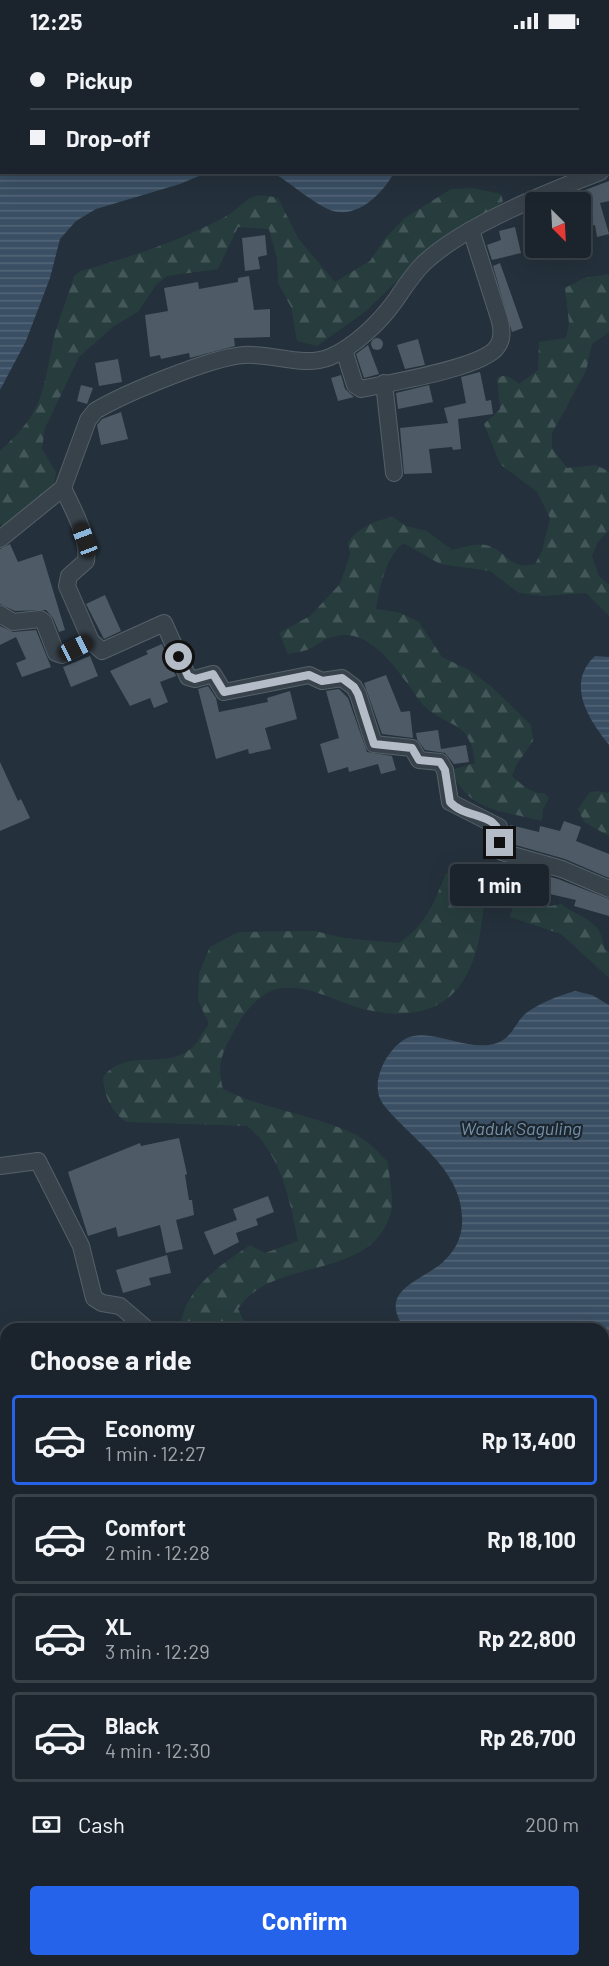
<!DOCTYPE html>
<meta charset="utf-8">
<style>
body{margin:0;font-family:Barlow,sans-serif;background:#283038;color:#f1f3f6;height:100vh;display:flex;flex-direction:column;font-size:22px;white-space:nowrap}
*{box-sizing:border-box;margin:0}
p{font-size:20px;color:#a0a4a9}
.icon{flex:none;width:33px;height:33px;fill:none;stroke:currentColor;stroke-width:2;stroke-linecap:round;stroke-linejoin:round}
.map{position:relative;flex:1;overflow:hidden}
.panel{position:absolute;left:0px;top:1281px;width:609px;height:644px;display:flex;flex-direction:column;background:#1b242c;border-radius:18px 18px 0 0;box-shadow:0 6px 24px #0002,0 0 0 2px #394148}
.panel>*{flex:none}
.banner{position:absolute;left:0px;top:0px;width:609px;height:132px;box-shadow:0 6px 24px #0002,0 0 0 2px #394148;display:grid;align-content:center;height:132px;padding:0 30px;background:#1b242c}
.needle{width:39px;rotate:156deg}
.controls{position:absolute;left:525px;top:150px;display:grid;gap:12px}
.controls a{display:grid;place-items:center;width:66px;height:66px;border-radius:6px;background:#1b242c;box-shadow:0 6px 24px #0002,0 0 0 2px #394148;font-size:30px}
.end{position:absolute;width:27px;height:27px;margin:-14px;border:8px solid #b4bdc7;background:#111;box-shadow:0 0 0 3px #111}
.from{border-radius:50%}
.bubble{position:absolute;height:42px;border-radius:6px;background:#1b242c;box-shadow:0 6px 24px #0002,0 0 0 2px #394148;font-size:20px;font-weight:700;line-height:42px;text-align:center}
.car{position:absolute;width:18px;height:36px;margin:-18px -9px;border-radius:8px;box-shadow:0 0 4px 2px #0007;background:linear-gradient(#222 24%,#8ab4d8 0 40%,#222 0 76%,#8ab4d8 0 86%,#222 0)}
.banner b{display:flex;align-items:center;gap:21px;height:57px;font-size:22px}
.banner b+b{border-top:2px solid #394148}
.banner i{width:15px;height:15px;background:#f1f3f6}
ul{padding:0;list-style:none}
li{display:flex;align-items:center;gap:18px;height:90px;margin:0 12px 9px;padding:0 18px;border:3px solid #394148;border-radius:6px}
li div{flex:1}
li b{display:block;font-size:22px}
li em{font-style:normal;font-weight:700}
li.on{border-color:#2563eb}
li>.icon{width:54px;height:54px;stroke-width:1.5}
h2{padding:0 30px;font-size:27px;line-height:72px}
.pay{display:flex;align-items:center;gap:15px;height:66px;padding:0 30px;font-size:22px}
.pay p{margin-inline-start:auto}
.action{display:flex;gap:12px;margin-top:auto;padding:12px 30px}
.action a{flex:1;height:69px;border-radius:6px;background:#2563eb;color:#fff;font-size:24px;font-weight:700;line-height:69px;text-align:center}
.status{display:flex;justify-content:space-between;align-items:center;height:42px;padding:0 30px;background:#1b242c;direction:ltr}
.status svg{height:16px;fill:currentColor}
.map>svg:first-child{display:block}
.forest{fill:url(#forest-firs)}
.water{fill:url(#water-rules)}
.building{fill:#4e5b67}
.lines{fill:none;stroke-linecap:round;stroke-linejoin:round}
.minor-casing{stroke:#566069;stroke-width:18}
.minor{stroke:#38424b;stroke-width:16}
.route{stroke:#b4bdc7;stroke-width:8}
.labels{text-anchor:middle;stroke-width:4.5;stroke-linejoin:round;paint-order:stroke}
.water-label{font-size:18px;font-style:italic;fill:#7590a9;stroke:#1d2730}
</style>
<div class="status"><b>12:25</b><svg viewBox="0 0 49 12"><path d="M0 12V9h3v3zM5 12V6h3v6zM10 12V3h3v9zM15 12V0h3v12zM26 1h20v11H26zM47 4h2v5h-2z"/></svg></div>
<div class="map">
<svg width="609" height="1924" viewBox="0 0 609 1924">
<defs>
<pattern id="forest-firs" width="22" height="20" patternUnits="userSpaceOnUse" patternTransform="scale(1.5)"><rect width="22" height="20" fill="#273d3d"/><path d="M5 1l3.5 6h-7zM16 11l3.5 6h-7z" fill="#445758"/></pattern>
<pattern id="water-rules" width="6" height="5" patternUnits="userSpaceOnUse" patternTransform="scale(1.5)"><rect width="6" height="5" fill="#3a4f63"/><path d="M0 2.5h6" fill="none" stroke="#546678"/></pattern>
</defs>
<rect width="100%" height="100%" fill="#24303b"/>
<g class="forest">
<path d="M 473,146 L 501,152 L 503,159 L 495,167 L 464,182 L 429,208 L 366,269 L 317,304 L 297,299 L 291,265 L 278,241 L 277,217 L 269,187 L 238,185 L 218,227 L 167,234 L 156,243 L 138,270 L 114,284 L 79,315 L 45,386 L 42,407 L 56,430 L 54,444 L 3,484 L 0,482 L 0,409 C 42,371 42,354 53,300 C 58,277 68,256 74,234 L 81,229 C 130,215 177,200 223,176 C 248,163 245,147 278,156 L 298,196 L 335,240 L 370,219 L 386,195 L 405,176 L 451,147 Z"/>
<path d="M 609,232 L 609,290 L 592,302 L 586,329 L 552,391 L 552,406 L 567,426 L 595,423 L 609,429 L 609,488 L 598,500 L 592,514 L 599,534 L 609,543 L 609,574 L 586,551 L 543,554 L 519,551 L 490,529 L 440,522 L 403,501 C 385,517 380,545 376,567 L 398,570 L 419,580 L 442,615 L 469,628 L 492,645 L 531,683 L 533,699 L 517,722 L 512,734 C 521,742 531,752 544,751 L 549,756 L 543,767 L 542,779 C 504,769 467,770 452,728 L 475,721 C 470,676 449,688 423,663 C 402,636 374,585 336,594 C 324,596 317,604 307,608 C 301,610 294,611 288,612 L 279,591 L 310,574 L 340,542 L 350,513 L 348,500 C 359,485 376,478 393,475 L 406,484 L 427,489 L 452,508 C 463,505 478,500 489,504 C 508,510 509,528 535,522 L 542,509 L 550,476 L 537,450 L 500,422 L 484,382 L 500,367 L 497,336 C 507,331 511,336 519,342 L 538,328 L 539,300 L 566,296 L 569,281 L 565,246 L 584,236 Z"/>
<path d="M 598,749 L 609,751 L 609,794 L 584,780 L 578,767 L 590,750 Z"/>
<path d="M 446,831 L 478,839 L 486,848 C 482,874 481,904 469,928 C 448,975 400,978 356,965 C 332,957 303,941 277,947 C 258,952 244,971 235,987 C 223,1010 216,1020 223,1047 C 265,1068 313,1072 356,1093 C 369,1099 378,1110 388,1120 C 389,1135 394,1156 391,1170 C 372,1241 272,1213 238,1267 L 248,1287 L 194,1287 L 181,1279 C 189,1243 221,1223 250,1203 L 265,1211 L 298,1199 C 290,1158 281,1111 247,1084 L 126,1080 C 111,1069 104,1054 103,1035 C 128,1004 165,1030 193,1005 C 199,999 203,988 209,982 L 198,958 L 199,931 L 210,905 L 238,890 L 315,889 L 344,896 L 399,901 C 426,883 434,861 446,831 Z"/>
<path d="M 514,860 L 551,864 L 561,862 C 584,879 599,875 605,907 L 609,909 L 609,936 L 561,892 L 510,875 Z"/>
<path d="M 603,1658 L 609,1659 L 609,1713 L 603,1709 Z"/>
<path d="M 312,1919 L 397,1919 L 397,1924 L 314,1924 Z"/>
</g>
<g class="water">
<path d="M 0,0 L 609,0 L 609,15 L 608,2 L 2,2 L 2,130 L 206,131 L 180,142 L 96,167 L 76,179 L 60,197 L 50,236 L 26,299 L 0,348 Z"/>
<path d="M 274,131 L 394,130 L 394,131 C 382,152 357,178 330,168 C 313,161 290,141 274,131 Z"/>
<path d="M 595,614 L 609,615 L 609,703 C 589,678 565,642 595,614 Z"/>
<path d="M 575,949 L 592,953 L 609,963 L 609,1293 L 603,1293 L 603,1287 L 405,1287 C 376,1248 422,1239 443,1220 C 454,1210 462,1196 462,1181 C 465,1128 411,1098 383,1062 C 368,1042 387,1006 407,996 C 431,985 469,1011 497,1001 C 512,996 515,981 525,972 C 539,961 558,954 575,949 Z"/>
<path d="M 609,1385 L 609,1484 L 603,1480 L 603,1389 Z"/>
<path d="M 603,1834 L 609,1847 L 609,1924 L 430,1924 L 428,1919 L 603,1918 Z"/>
</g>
<g class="building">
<path d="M 609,139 L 609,159 L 600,161 L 609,192 L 597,195 L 595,183 L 580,186 L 580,160 L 553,160 Z"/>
<path d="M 515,185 L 521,211 L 492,218 L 487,203 L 501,198 L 499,189 Z"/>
<path d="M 265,193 L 267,213 L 258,215 L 260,227 L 245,229 L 242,196 Z"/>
<path d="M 500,221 L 523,286 L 512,290 L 493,224 Z"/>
<path d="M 249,234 L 254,268 L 270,267 L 270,295 L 234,296 L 235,304 L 190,316 L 189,311 L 161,317 L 160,313 L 150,315 L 145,273 L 168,269 L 164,246 L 198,240 L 199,247 L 238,240 L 238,236 Z"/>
<circle cx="377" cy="302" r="6"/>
<path d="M 418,297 L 425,323 L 405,327 L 397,303 Z"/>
<path d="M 368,303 L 379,332 L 364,336 L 356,312 Z"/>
<path d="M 118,317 L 122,340 L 99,344 L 95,321 Z"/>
<path d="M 480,330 L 486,359 L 491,358 L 493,372 L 458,377 L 461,407 L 453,408 L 452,405 L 429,407 L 432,431 L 404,432 L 400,386 L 448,381 L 444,366 L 466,361 L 461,335 Z"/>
<path d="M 341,333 L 345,347 L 354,355 L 338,359 L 331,336 Z"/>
<path d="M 81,343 L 93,346 L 87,362 L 77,359 Z"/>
<path d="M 429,343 L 433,360 L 398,367 L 396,351 Z"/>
<path d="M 121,370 L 128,397 L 101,403 L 97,383 L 102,377 Z"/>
<path d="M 10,502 L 18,520 L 42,512 L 65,588 L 59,590 L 53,576 L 46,568 L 15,569 L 0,562 L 0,507 Z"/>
<path d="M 105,553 L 121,589 L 104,597 L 86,562 Z"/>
<path d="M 0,584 L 13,590 L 36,588 L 51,625 L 22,635 L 16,621 L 26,617 L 16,595 L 0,603 Z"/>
<path d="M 162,602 L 176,634 L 160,640 L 168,660 L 154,666 L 150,656 L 130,664 L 110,629 L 148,612 L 146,609 Z"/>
<path d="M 90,614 L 98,634 L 71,645 L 63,625 Z"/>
<path d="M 386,633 L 401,670 L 410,669 L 413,696 L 382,692 L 364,641 Z"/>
<path d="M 208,644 L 216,656 L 219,670 L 268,660 L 267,656 L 290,649 L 297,677 L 265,686 L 271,707 L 249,712 L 248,707 L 216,717 L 198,647 Z"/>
<path d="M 339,647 L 348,656 L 367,710 L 392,714 L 396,728 L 381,732 L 378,722 L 349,730 L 348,725 L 328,731 L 320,702 L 339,696 L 326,649 Z"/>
<path d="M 438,688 L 441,707 L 466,703 L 469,720 L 454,722 L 445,711 L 425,708 L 417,697 L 416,691 Z"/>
<path d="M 0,720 L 18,759 L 21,757 L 30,776 L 0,789 Z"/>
<path d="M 564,779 L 581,785 L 576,799 L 609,812 L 609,836 L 565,817 L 512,802 L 510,783 L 539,790 L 540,784 L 560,789 Z"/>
<path d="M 501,821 L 558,837 L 609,857 L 609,874 L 574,864 L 576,858 L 541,850 L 540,857 L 521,854 L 523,846 L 497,839 Z"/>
<path d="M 179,1096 L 187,1132 L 185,1133 L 189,1158 L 192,1158 L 194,1173 L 176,1178 L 183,1207 L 166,1211 L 160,1183 L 118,1195 L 116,1185 L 88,1194 L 68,1130 L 140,1101 L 141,1104 Z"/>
<path d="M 268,1154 L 274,1170 L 256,1177 L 258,1183 L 236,1191 L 239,1200 L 214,1213 L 204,1190 L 237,1178 L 233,1167 Z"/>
<path d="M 167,1213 L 171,1231 L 149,1236 L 151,1243 L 123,1251 L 116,1228 Z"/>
</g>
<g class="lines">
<defs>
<g id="minor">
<path d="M 344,308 L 355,343 L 361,347 C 388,341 483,326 497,305 C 503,297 502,288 500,279 L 471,188"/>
<path d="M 384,341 L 394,431"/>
<path d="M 0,497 L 63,446 L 88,378 L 95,369 C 125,351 212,315 244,313 C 272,311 304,326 330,315 C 354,305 380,280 395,259 C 404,246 412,233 423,222 C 462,184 548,150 600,130"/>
<path d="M 0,572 L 13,580 L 40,577 L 44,580 L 56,611 L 62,613 L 91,599 L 67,544 L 69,534 L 86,519 C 89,494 73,468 63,446"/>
<path d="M 91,599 L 102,609 L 164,581 L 188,635 L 195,637 L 213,632 L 224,650 L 309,633 L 322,639 L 342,636 L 354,645 L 358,652 L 374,702 L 412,706 L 419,718 L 440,720 L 445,728 L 450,760 L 499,785 L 502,810 L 562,827 L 609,847"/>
<path d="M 0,1124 L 38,1119 L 81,1204 L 94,1256 L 102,1261 L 120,1264 L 147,1287"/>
<path d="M 603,1656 L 609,1656"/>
<path d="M 118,1918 L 123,1924"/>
<path d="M 249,1918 L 250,1924"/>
<path d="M 144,1924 L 169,1918"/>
</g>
</defs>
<use href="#minor" class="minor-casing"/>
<use href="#minor" class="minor"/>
</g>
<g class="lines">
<path class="route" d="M 179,615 L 188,634 L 195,637 L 213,632 L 224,650 L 309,633 L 322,639 L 342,636 L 354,645 L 358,652 L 374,702 L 412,706 L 419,718 L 440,720 L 445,728 L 450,760 C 467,779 502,768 500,801"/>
</g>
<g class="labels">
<g class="water-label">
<text x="521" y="1093">Waduk Saguling</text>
</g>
</g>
</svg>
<div class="controls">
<a><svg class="needle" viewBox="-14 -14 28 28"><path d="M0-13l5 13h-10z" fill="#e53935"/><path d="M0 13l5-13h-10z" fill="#a0a4a9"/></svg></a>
</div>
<i class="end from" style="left:179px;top:615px"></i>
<i class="end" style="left:500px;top:801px"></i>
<div class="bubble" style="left:450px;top:822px;width:99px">1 min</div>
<i class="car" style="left:85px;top:498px;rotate:339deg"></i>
<i class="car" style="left:76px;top:606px;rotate:63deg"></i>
<div class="banner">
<b><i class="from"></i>Pickup</b>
<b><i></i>Drop-off</b>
</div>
<section class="panel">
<h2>Choose a ride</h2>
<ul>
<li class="on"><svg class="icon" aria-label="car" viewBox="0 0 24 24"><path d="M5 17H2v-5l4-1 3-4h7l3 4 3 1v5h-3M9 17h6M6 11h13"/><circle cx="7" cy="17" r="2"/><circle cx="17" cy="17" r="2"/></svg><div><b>Economy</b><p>1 min · 12:27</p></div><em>Rp 13,400</em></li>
<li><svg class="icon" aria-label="car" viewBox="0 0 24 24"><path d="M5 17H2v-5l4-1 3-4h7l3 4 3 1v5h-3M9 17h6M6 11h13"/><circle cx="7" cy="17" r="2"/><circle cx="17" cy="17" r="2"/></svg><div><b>Comfort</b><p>2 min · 12:28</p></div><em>Rp 18,100</em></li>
<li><svg class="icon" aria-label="car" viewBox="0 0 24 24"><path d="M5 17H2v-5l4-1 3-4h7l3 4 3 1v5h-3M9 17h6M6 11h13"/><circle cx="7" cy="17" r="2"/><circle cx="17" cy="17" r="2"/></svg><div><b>XL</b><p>3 min · 12:29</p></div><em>Rp 22,800</em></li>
<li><svg class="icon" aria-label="car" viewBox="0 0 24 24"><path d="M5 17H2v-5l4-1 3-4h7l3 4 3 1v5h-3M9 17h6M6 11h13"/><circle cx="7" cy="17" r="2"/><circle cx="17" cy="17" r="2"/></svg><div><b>Black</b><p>4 min · 12:30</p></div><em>Rp 26,700</em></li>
</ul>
<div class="pay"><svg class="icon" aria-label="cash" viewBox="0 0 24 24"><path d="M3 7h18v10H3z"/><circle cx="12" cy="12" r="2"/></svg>Cash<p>200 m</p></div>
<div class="action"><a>Confirm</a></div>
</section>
</div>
